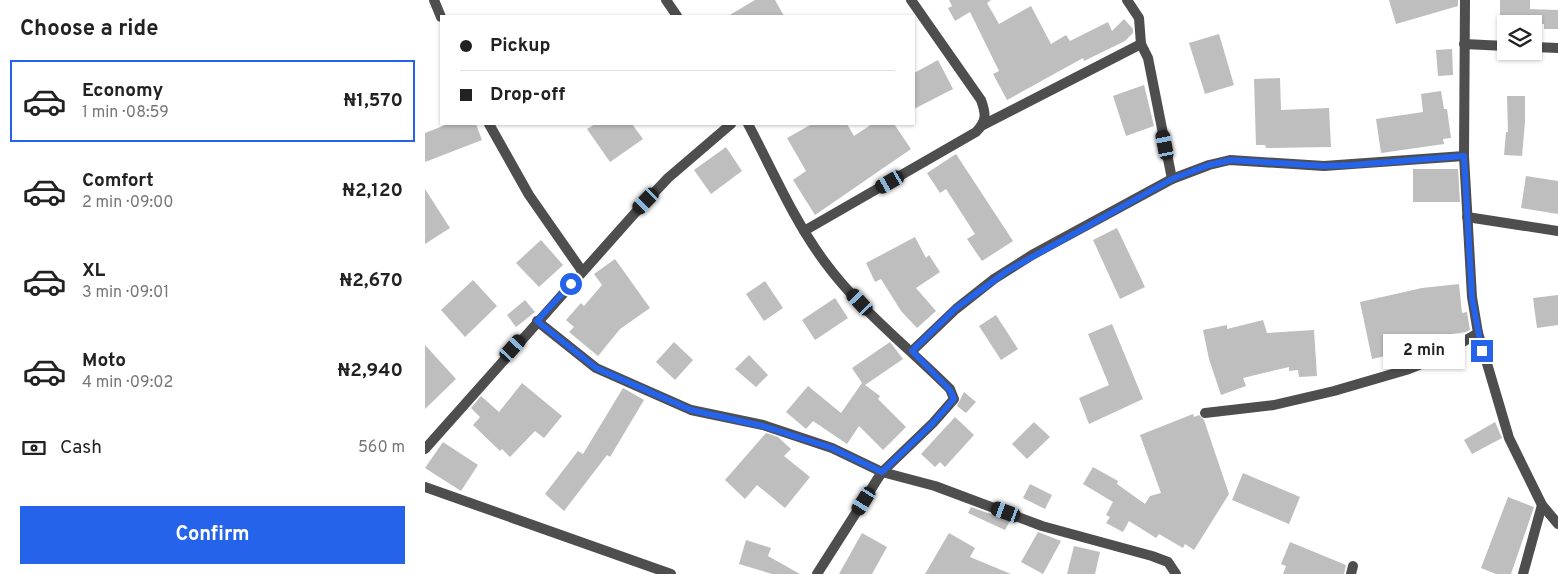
<!DOCTYPE html>
<meta charset="utf-8">
<style>
body{margin:0;font-family:Overpass,sans-serif;background:#f6f6f6;color:#222;height:100vh;display:flex;flex-direction:column;font-size:19px;white-space:nowrap}
*{box-sizing:border-box;margin:0}
p{font-size:16px;color:#767676}
.icon{flex:none;width:28px;height:28px;fill:none;stroke:currentColor;stroke-width:2;stroke-linecap:round;stroke-linejoin:round}
.map{position:relative;flex:1;overflow:hidden}
.panel{display:flex;flex-direction:column;background:#fff;width:425px}
.panel>*{flex:none}
.guide{position:absolute;left:15px;top:15px;width:475px;height:110px;border-radius:0px;box-shadow:0 1px 4px #0004;display:grid;align-content:center;height:110px;padding:0 20px;background:#fff}
.buttons{position:absolute;left:1072px;top:15px;display:grid;gap:10px}
.buttons a{display:grid;place-items:center;width:45px;height:45px;border-radius:0px;background:#fff;box-shadow:0 1px 4px #0004;font-size:25px}
.end{position:absolute;width:22px;height:22px;margin:-11px;border:6px solid #2563eb;background:#fff;box-shadow:0 0 0 2px #fff}
.from{border-radius:50%}
.bubble{position:absolute;height:35px;border-radius:0px;background:#fff;box-shadow:0 1px 4px #0004;font-size:16px;font-weight:700;line-height:35px;text-align:center}
.car{position:absolute;width:15px;height:30px;margin:-15px -8px;border-radius:6px;box-shadow:0 0 4px 1px #0007;background:linear-gradient(#222 24%,#8ab4d8 0 40%,#222 0 76%,#8ab4d8 0 86%,#222 0)}
.guide b{display:flex;align-items:center;gap:18px;height:48px;font-size:19px}
.guide b+b{border-top:1px solid #e0e0e0}
.guide i{width:12px;height:12px;background:#222}
ul{padding:0;list-style:none}
li{display:flex;align-items:center;gap:15px;height:82px;margin:0 10px 8px;padding:0 10px;border:2px solid transparent;border-radius:0px}
li div{flex:1}
li b{display:block;font-size:19px}
li em{font-style:normal;font-weight:700}
li.current{border-color:#2563eb}
li>.icon{width:45px;height:45px;stroke-width:1.5}
h2{padding:0 20px;font-size:22px;line-height:60px}
.pay{display:flex;align-items:center;gap:12px;height:55px;padding:0 20px;font-size:19px}
.pay p{margin-inline-start:auto}
.primary-button{display:flex;gap:10px;margin-top:auto;padding:10px 20px}
.primary-button a{flex:1;height:58px;border-radius:0px;background:#2563eb;color:#fff;font-size:20px;font-weight:700;line-height:58px;text-align:center}
main{display:flex;flex:1;min-height:0}
.map>svg:first-child{display:block}
.building{fill:#bebebe}
.lines{fill:none;stroke-linecap:round;stroke-linejoin:round}
.minor{stroke:#4e4e4e;stroke-width:10}
.tertiary{stroke:#4e4e4e;stroke-width:10}
.route{stroke:#2563eb;stroke-width:6}
</style>
<main>
<section class="panel">
<h2>Choose a ride</h2>
<ul>
<li class="current"><svg class="icon" aria-label="car" viewBox="0 0 24 24"><path d="M5 17H2v-5l4-1 3-4h7l3 4 3 1v5h-3M9 17h6M6 11h13"/><circle cx="7" cy="17" r="2"/><circle cx="17" cy="17" r="2"/></svg><div><b>Economy</b><p>1 min · 08:59</p></div><em>₦1,570</em></li>
<li><svg class="icon" aria-label="car" viewBox="0 0 24 24"><path d="M5 17H2v-5l4-1 3-4h7l3 4 3 1v5h-3M9 17h6M6 11h13"/><circle cx="7" cy="17" r="2"/><circle cx="17" cy="17" r="2"/></svg><div><b>Comfort</b><p>2 min · 09:00</p></div><em>₦2,120</em></li>
<li><svg class="icon" aria-label="car" viewBox="0 0 24 24"><path d="M5 17H2v-5l4-1 3-4h7l3 4 3 1v5h-3M9 17h6M6 11h13"/><circle cx="7" cy="17" r="2"/><circle cx="17" cy="17" r="2"/></svg><div><b>XL</b><p>3 min · 09:01</p></div><em>₦2,670</em></li>
<li><svg class="icon" aria-label="car" viewBox="0 0 24 24"><path d="M5 17H2v-5l4-1 3-4h7l3 4 3 1v5h-3M9 17h6M6 11h13"/><circle cx="7" cy="17" r="2"/><circle cx="17" cy="17" r="2"/></svg><div><b>Moto</b><p>4 min · 09:02</p></div><em>₦2,940</em></li>
</ul>
<div class="pay"><svg class="icon" aria-label="cash" viewBox="0 0 24 24"><path d="M3 7h18v10H3z"/><circle cx="12" cy="12" r="2"/></svg>Cash<p>560 m</p></div>
<div class="primary-button"><a>Confirm</a></div>
</section>
<div class="map">
<svg width="1133" height="574" viewBox="0 0 1133 574">
<rect width="100%" height="100%" fill="#fff"/>
<g class="building">
<path d="M 330,0 L 350,0 L 359,16 L 303,16 Z"/>
<path d="M 524,0 L 566,0 L 562,3 L 574,24 L 606,6 L 626,44 L 641,35 L 645,41 L 683,22 L 687,31 L 699,19 L 708,29 L 708,33 L 700,41 L 659,61 L 658,58 L 582,100 L 568,74 L 574,71 L 545,12 L 530,21 L 523,8 L 527,6 Z"/>
<path d="M 964,0 L 1033,0 L 1033,6 L 971,24 Z"/>
<path d="M 1075,0 L 1105,0 L 1105,9 L 1133,10 L 1133,29 L 1119,29 L 1119,24 L 1075,24 Z"/>
<path d="M 794,34 L 809,85 L 780,94 L 764,43 Z"/>
<path d="M 1027,49 L 1028,75 L 1013,76 L 1011,50 Z"/>
<path d="M 513,60 L 528,89 L 489,109 L 489,73 Z"/>
<path d="M 855,78 L 856,110 L 904,108 L 906,147 L 841,148 L 840,145 L 831,145 L 829,79 Z"/>
<path d="M 719,85 L 729,126 L 701,136 L 688,96 Z"/>
<path d="M 1016,91 L 1019,109 L 1022,109 L 1026,138 L 1018,139 L 1019,144 L 956,153 L 951,119 L 998,112 L 996,94 Z"/>
<path d="M 1082,96 L 1100,96 L 1100,122 L 1097,156 L 1079,155 L 1081,132 L 1083,132 Z"/>
<path d="M 23,124 L 51,124 L 57,140 L 0,162 L 0,133 Z"/>
<path d="M 170,124 L 207,124 L 218,139 L 185,162 L 162,129 Z"/>
<path d="M 387,124 L 422,124 L 429,136 L 447,124 L 469,124 L 486,149 L 390,215 L 368,180 L 381,171 L 362,138 Z"/>
<path d="M 301,147 L 317,171 L 286,194 L 269,170 Z"/>
<path d="M 531,154 L 588,241 L 557,261 L 542,239 L 550,234 L 521,189 L 515,193 L 502,173 Z"/>
<path d="M 988,169 L 1033,169 L 1035,202 L 988,202 Z"/>
<path d="M 1101,176 L 1133,181 L 1133,214 L 1096,208 Z"/>
<path d="M 0,189 L 25,228 L 0,244 Z"/>
<path d="M 692,228 L 720,287 L 695,299 L 668,240 Z"/>
<path d="M 490,237 L 501,258 L 504,255 L 515,272 L 491,288 L 511,311 L 492,328 L 476,311 L 456,279 L 450,282 L 441,263 Z"/>
<path d="M 116,240 L 138,265 L 114,287 L 91,263 Z"/>
<path d="M 190,259 L 225,308 L 195,329 L 173,356 L 144,332 L 149,327 L 141,320 L 156,303 L 159,306 L 177,285 L 169,274 Z"/>
<path d="M 48,280 L 72,306 L 40,337 L 16,310 Z"/>
<path d="M 340,281 L 358,308 L 339,321 L 321,294 Z"/>
<path d="M 1034,284 L 1037,313 L 1042,312 L 1045,330 L 1041,332 L 1004,337 L 1007,352 L 980,357 L 979,352 L 947,359 L 935,302 L 997,288 Z"/>
<path d="M 1133,295 L 1133,325 L 1112,328 L 1108,298 Z"/>
<path d="M 410,298 L 423,318 L 390,340 L 377,320 Z"/>
<path d="M 100,300 L 110,312 L 91,327 L 82,315 Z"/>
<path d="M 571,315 L 593,349 L 576,360 L 554,326 Z"/>
<path d="M 838,320 L 842,333 L 889,330 L 892,376 L 874,377 L 873,370 L 864,371 L 864,367 L 818,378 L 821,386 L 796,395 L 784,359 L 778,330 L 802,325 L 802,329 Z"/>
<path d="M 687,324 L 718,399 L 664,424 L 654,398 L 684,385 L 663,334 Z"/>
<path d="M 249,342 L 268,360 L 250,380 L 231,362 Z"/>
<path d="M 465,342 L 478,359 L 440,385 L 455,396 L 453,399 L 481,427 L 458,450 L 434,426 L 422,444 L 388,421 L 381,429 L 361,412 L 383,386 L 416,413 L 437,383 L 427,368 Z"/>
<path d="M 0,345 L 31,379 L 0,409 Z"/>
<path d="M 324,355 L 343,375 L 331,387 L 310,369 Z"/>
<path d="M 97,383 L 137,416 L 119,438 L 110,431 L 85,457 L 77,449 L 75,451 L 48,425 L 55,417 L 46,408 L 56,396 L 74,412 Z"/>
<path d="M 198,388 L 219,400 L 185,457 L 182,455 L 139,511 L 120,494 L 153,451 L 158,454 Z"/>
<path d="M 539,392 L 551,402 L 541,413 L 532,406 Z"/>
<path d="M 768,414 L 769,417 L 774,415 L 779,420 L 804,494 L 769,550 L 760,544 L 758,548 L 734,534 L 731,538 L 704,521 L 698,532 L 681,523 L 685,517 L 681,515 L 688,502 L 658,484 L 668,467 L 693,481 L 692,484 L 720,504 L 725,496 L 736,493 L 715,435 Z"/>
<path d="M 530,417 L 549,435 L 520,467 L 515,462 L 510,467 L 496,454 Z"/>
<path d="M 609,422 L 625,437 L 602,459 L 587,444 Z"/>
<path d="M 1070,422 L 1077,438 L 1047,454 L 1039,440 Z"/>
<path d="M 341,433 L 353,437 L 366,449 L 359,456 L 385,477 L 360,508 L 332,485 L 320,499 L 300,480 Z"/>
<path d="M 18,442 L 53,465 L 36,491 L 0,468 Z"/>
<path d="M 818,473 L 875,497 L 864,524 L 807,500 Z"/>
<path d="M 605,484 L 627,495 L 620,509 L 598,498 Z"/>
<path d="M 1083,497 L 1109,507 L 1086,574 L 1071,574 L 1056,568 Z"/>
<path d="M 546,507 L 585,521 L 580,530 L 543,513 Z"/>
<path d="M 613,532 L 636,541 L 618,574 L 596,562 Z"/>
<path d="M 437,533 L 462,547 L 447,574 L 414,574 Z"/>
<path d="M 524,533 L 550,548 L 545,557 L 586,574 L 500,574 Z"/>
<path d="M 321,540 L 346,548 L 343,556 L 375,574 L 347,574 L 314,564 Z"/>
<path d="M 865,542 L 921,565 L 919,574 L 858,574 L 861,566 L 856,564 Z"/>
<path d="M 649,546 L 675,552 L 670,574 L 642,574 Z"/>
</g>
<g class="lines">
<g class="minor">
<path d="M 9,0 L 16,17"/>
<path d="M 241,0 L 252,16"/>
<path d="M 702,0 L 714,18 L 716,44 L 723,58 L 747,179"/>
<path d="M 1039,44 L 1081,46"/>
<path d="M 1109,47 L 1133,48"/>
<path d="M 64,124 L 104,195 L 157,271"/>
<path d="M 323,124 C 347,169 368,219 399,261 C 433,308 484,348 525,389 L 529,399 L 508,423 L 457,472 L 392,574"/>
<path d="M 558,125 L 716,44"/>
<path d="M 1042,217 L 1133,231"/>
<path d="M 379,231 L 551,132 C 562,121 561,114 556,100 L 486,0"/>
<path d="M 112,321 L 171,368 L 266,410 L 338,425 L 407,448 L 457,472 L 510,486 L 617,526 L 727,556 L 743,562 L 751,574"/>
<path d="M 487,351 L 531,309 L 569,279 L 607,255 L 747,179 L 784,165 L 805,160 L 899,166 L 1039,156"/>
<path d="M 780,413 L 849,405 L 909,391 L 981,370 L 1009,359 L 1053,333"/>
<path d="M 0,449 L 210,213 L 243,178 L 306,124"/>
<path d="M 0,487 L 246,574"/>
<path d="M 926,574 L 928,566"/>
<path d="M 1098,574 L 1117,505"/>
</g>
<path class="tertiary" d="M 1040,0 L 1039,156 L 1047,297 L 1053,333 L 1084,438 L 1117,505 L 1133,524"/>
</g>
<g class="lines">
<path class="route" d="M 146,284 L 112,321 L 171,368 L 266,410 L 338,426 L 407,448 L 457,472 L 508,423 L 529,399 L 525,390 L 487,351 L 530,309 L 582,271 L 747,179 L 784,165 L 806,160 L 899,166 L 927,165 L 1039,156 L 1047,298 L 1057,351"/>
</g>
</svg>
<div class="buttons">
<a><svg class="icon" aria-label="layers" viewBox="0 0 24 24"><path d="M12 4l9 5-9 5-9-5zM3 14l9 5 9-5"/></svg></a>
</div>
<i class="end from" style="left:146px;top:284px"></i>
<i class="end" style="left:1057px;top:351px"></i>
<div class="bubble" style="left:958px;top:334px;width:82px">2 min</div>
<i class="car" style="left:740px;top:145px;rotate:349deg"></i>
<i class="car" style="left:465px;top:182px;rotate:240deg"></i>
<i class="car" style="left:221px;top:201px;rotate:224deg"></i>
<i class="car" style="left:435px;top:302px;rotate:317deg"></i>
<i class="car" style="left:88px;top:348px;rotate:42deg"></i>
<i class="car" style="left:439px;top:501px;rotate:212deg"></i>
<i class="car" style="left:581px;top:512px;rotate:290deg"></i>
<div class="guide">
<b><i class="from"></i>Pickup</b>
<b><i></i>Drop-off</b>
</div>
</div>
</main>
